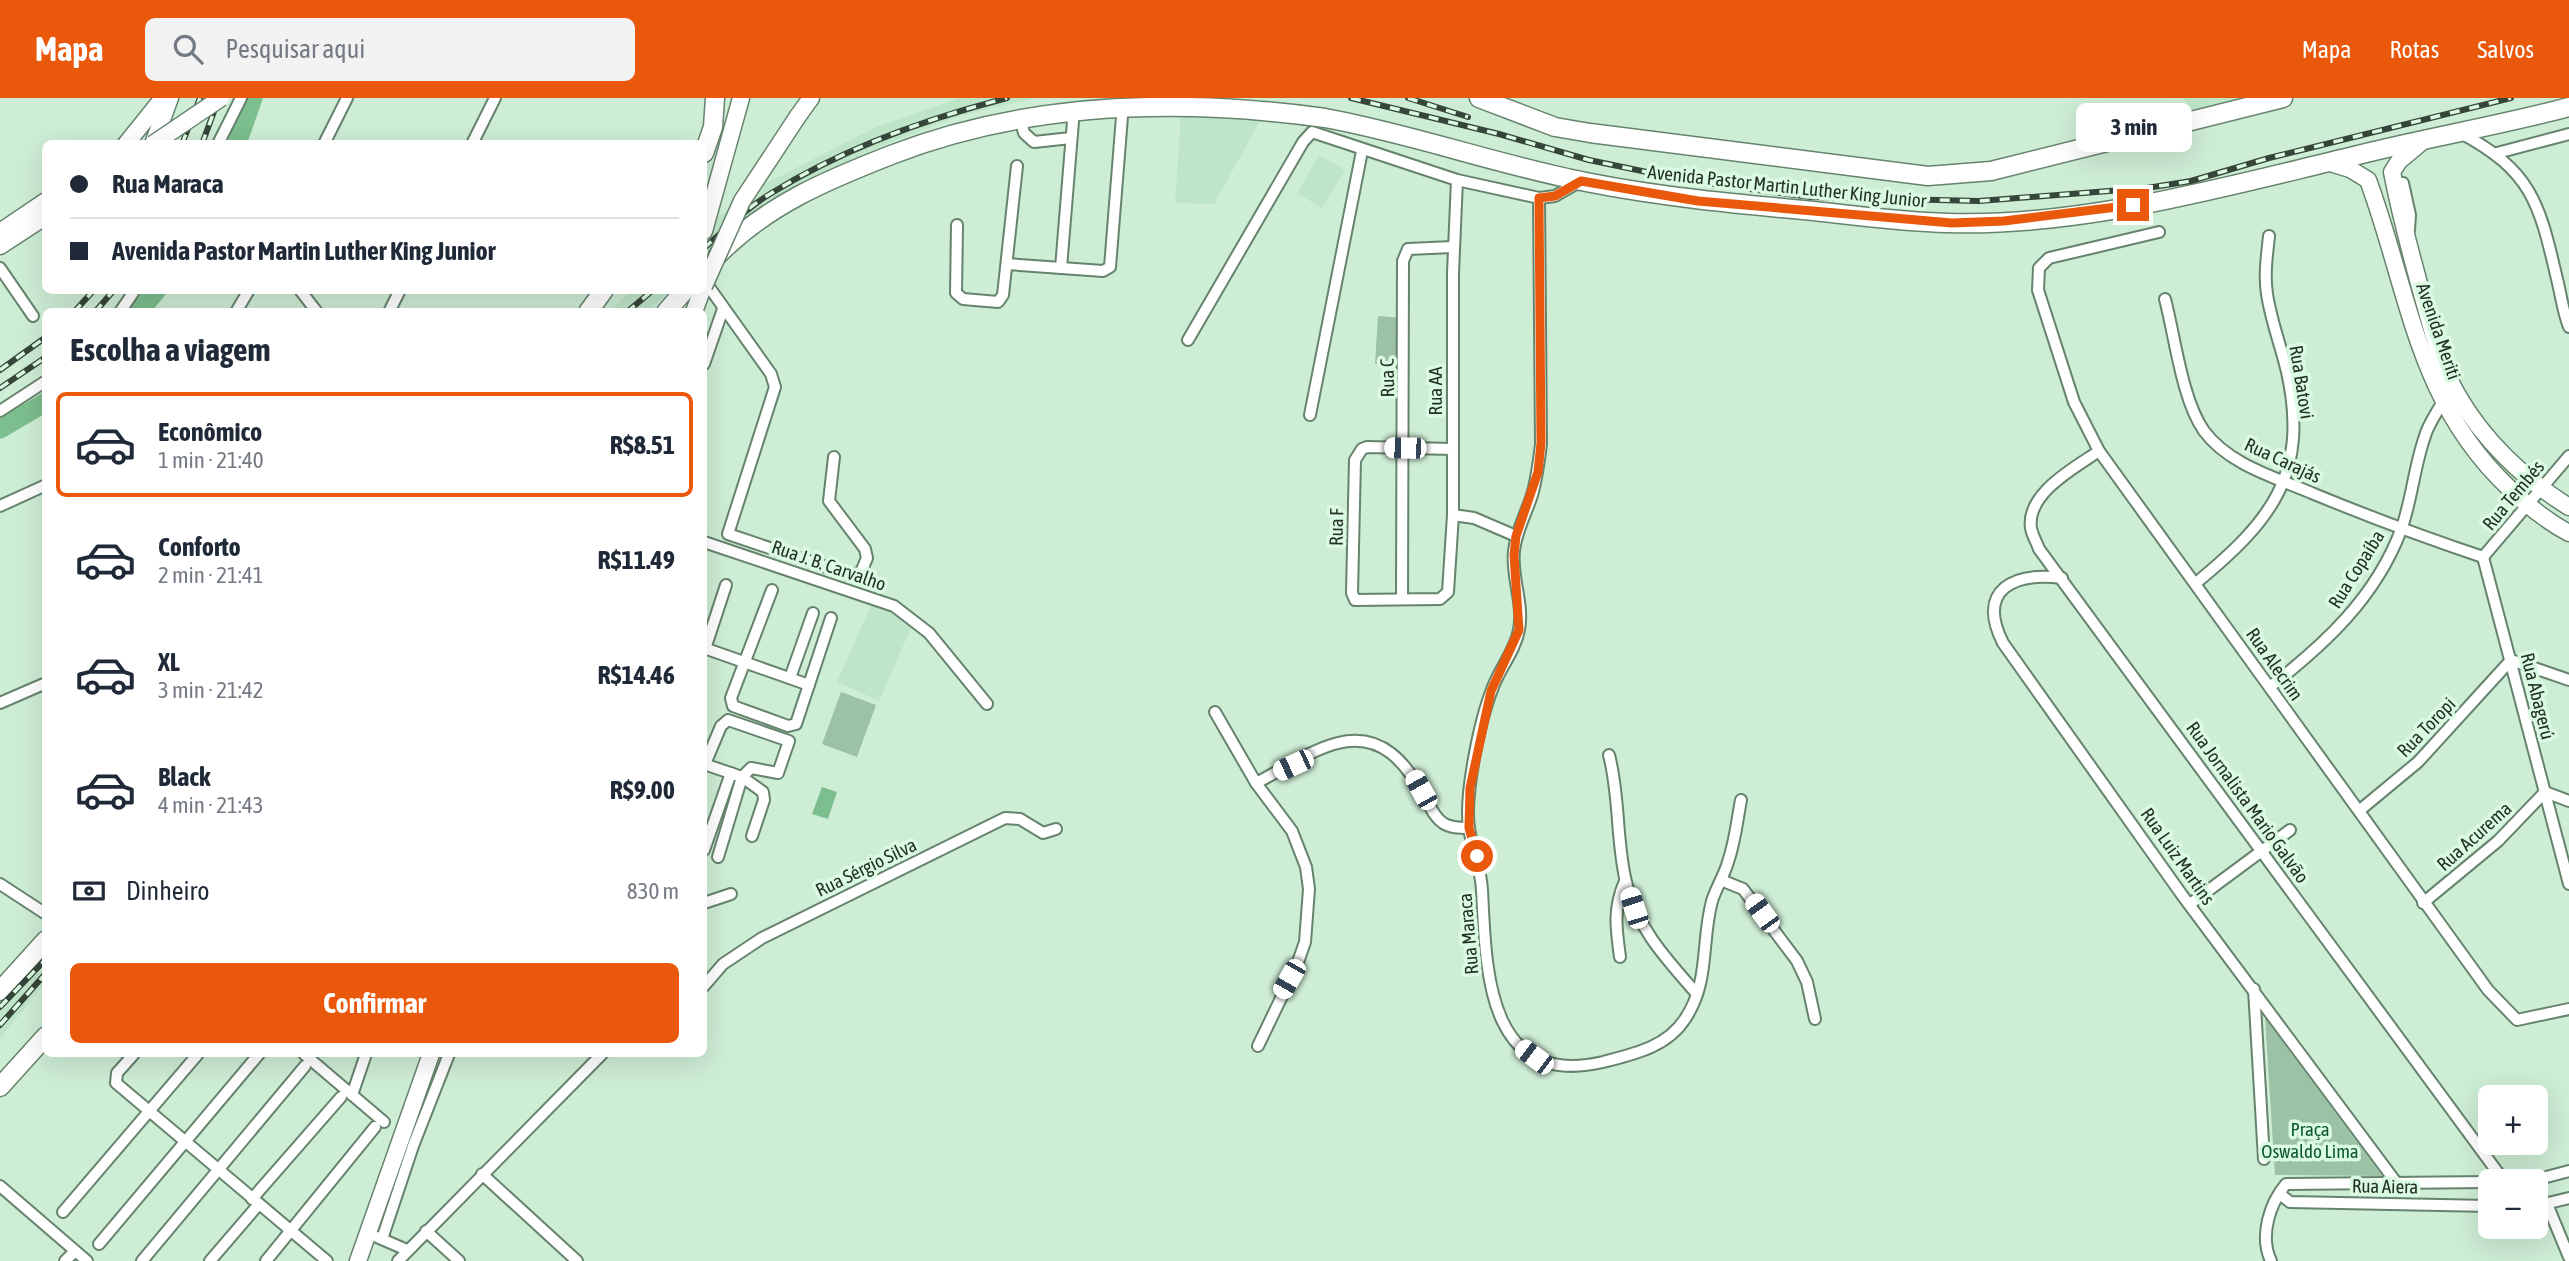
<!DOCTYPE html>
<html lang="pt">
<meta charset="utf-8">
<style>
body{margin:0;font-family:"Asap Condensed",sans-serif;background:#f2f2f3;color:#1f2937;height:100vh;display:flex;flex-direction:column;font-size:26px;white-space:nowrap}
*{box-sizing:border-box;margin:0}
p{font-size:23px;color:#747a83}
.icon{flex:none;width:38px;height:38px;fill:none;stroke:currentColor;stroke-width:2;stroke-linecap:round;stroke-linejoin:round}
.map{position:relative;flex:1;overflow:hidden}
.panel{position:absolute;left:42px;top:210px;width:665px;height:749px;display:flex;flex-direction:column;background:#fff;border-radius:10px;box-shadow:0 7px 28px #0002}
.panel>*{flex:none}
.hud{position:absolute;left:42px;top:42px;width:665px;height:154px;border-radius:10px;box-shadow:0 7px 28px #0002;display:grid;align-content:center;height:154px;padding:0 28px;background:#fff}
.buttons{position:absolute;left:2478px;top:987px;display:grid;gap:14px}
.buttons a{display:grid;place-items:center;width:70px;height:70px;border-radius:10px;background:#fff;box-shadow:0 7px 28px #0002;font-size:35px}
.end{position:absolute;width:32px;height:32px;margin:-16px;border:9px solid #ea580c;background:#fff;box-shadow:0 0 0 4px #fff}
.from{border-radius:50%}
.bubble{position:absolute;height:49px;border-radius:10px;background:#fff;box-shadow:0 7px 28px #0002;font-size:23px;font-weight:700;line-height:49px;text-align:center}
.car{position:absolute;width:21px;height:42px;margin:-21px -10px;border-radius:9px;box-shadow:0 0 5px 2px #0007;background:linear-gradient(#fff 24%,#345 0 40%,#fff 0 76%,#345 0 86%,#fff 0)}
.hud b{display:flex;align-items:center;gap:24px;height:66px;font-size:26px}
.hud b+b{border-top:2px solid #e0e1e3}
.hud i{width:18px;height:18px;background:#1f2937}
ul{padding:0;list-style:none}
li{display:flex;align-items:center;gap:21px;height:105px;margin:0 14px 10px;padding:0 14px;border:4px solid transparent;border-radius:10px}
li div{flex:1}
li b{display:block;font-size:26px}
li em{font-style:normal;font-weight:700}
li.on{border-color:#ea580c}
li>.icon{width:63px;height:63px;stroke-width:1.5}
h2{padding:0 28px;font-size:32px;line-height:84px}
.pay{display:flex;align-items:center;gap:18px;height:77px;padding:0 28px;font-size:26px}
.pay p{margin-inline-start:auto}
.action{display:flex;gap:14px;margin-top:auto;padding:14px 28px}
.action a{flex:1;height:80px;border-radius:10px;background:#ea580c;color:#fff;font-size:28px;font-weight:700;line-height:80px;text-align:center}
header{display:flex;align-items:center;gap:42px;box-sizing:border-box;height:98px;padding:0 35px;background:#ea580c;color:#fff}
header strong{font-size:33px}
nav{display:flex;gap:38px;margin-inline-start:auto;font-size:24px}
.search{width:490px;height:63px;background:#f2f2f3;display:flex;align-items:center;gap:18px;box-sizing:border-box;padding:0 24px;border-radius:10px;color:#747a83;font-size:26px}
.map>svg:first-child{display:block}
.built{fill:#bfe5c8}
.green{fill:#9cc2a5}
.water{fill:#7cbe8d}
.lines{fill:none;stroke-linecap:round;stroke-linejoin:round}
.river{stroke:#7cbe8d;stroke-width:19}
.minor-casing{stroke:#66836d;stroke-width:14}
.secondary-casing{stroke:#66836d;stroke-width:19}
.primary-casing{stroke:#66836d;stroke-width:21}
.minor{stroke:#fff;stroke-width:10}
.secondary{stroke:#fff;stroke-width:16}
.primary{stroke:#fff;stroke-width:18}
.rail-casing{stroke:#364539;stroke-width:6}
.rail{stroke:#dbfae2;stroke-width:3.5;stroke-dasharray:10;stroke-linecap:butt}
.secondary-bridge-casing{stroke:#66836d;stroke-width:19;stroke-linecap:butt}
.secondary-bridge{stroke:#fff;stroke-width:16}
.route{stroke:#ea580c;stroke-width:9}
.labels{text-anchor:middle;stroke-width:7;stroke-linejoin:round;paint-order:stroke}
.street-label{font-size:19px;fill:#243127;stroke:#dbfae2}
.park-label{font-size:19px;fill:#0e5a2e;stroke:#dbfae2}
</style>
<header>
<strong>Mapa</strong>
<div class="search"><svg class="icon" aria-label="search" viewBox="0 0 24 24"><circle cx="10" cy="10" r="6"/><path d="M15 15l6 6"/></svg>Pesquisar aqui</div>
<nav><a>Mapa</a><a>Rotas</a><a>Salvos</a></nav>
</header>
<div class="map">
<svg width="2569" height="1163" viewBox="0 0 2569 1163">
<rect width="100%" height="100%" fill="#ceedd5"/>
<g class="built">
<path d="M 959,0 L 1034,0 L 960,18 L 879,49 L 801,86 L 742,123 L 704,159 L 704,129 L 763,87 L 874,30 Z"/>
<path d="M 2184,0 L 2242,0 L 2189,14 Z"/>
<path d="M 1181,17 L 1261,21 L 1214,106 L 1175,105 Z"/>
<path d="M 1319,57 L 1345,72 L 1322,110 L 1297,95 Z"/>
<path d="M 631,193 L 631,192 L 669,193 L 648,213 L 609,213 Z"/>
<path d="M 872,505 L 914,523 L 879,603 L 837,584 Z"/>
<path d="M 45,854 L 45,884 L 0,941 L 0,903 Z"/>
</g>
<g class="green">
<path d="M 1378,218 L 1404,220 L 1401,268 L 1375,266 Z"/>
<path d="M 841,594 L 876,607 L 857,659 L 822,646 Z"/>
<path d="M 2265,920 L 2382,1078 L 2275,1077 Z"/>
</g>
<path class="water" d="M 822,689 L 837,694 L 828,721 L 812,716 Z"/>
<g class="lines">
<g class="river">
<path d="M 237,46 L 253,0"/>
<path d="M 139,214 L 157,192"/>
<path d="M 0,331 L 46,304"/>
</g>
<defs>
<g id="minor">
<path d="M 1020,20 L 1024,35 L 1034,44 L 1071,40"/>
<path d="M 2459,34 C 2532,73 2539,104 2557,181 C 2561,197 2563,214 2569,229"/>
<path d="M 218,46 L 241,0"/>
<path d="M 324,46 L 347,0"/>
<path d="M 472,46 L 495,0"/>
<path d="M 2497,55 L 2569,36"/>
<path d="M 1581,83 L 1555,98 L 1539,100 L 1541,346 C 1539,363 1537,380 1532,397 C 1526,416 1516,433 1514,453 C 1511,479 1524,505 1519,532 C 1515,553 1500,570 1493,589 C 1480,621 1464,697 1469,730 C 1472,751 1481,770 1482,792 C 1486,871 1486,991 1603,964 C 1634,956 1667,949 1685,921 C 1710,884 1701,843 1712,803 C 1716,790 1724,778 1728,764 C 1735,744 1737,723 1741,702"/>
<path d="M 2403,85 L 2410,117 L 2409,132"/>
<path d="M 957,127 L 956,195 L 963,201 L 998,204 L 1003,197 L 1017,68"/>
<path d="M 2159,134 L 2049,160 L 2039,170 L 2038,192 L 2074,304 L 2099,353 L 2488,892 L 2517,922 L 2569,911"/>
<path d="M 1007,166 L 1103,173 L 1110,169 L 1123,6"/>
<path d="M 0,170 L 33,218"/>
<path d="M 1061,170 L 1074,11"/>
<path d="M 704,182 L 771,276 L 775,289 L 728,436 L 844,475 L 852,477 L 861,474 L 867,460 L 865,451 L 829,403 L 834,359"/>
<path d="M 300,192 L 317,214"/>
<path d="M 2165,201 C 2175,239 2182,302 2204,333 C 2229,367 2277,380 2314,396 C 2370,419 2426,440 2483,459"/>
<path d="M 120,214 L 135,192"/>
<path d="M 236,214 L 249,192"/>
<path d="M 389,214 L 400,192"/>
<path d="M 1188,242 L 1303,44 L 1312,34 L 1457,82 L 1539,100"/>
<path d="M 704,266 L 723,211"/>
<path d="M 0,313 L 46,283"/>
<path d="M 1310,317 L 1362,53"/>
<path d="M 1453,351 L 1367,349 L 1362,351 L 1355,362 L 1352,495 L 1355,502 L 1440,501 L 1448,494 L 1453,417 L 1453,175 L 1457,82"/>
<path d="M 2099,353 C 2076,369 2026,395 2031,430 C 2032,437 2037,445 2039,451 L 2504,1083"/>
<path d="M 0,408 L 46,387"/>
<path d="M 1453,417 L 1474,420 L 1516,438"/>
<path d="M 704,444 L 894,508 L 929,535 L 987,606"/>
<path d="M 2483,459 L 2569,786"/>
<path d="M 2483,459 L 2569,358"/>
<path d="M 2062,480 C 2014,474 1976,491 2003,545 L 2182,797 L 2398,1087"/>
<path d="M 2196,485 C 2270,424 2310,377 2287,274 C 2281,248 2271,223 2267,196 C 2264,177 2267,157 2269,138"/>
<path d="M 772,492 L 731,600 L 733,608 L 788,628 L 796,626 L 831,520"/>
<path d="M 1402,501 L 1403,163 L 1408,151 L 1453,149"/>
<path d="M 704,550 L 809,587"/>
<path d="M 705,551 L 726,487"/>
<path d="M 790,580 L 813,515"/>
<path d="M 2271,588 C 2325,546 2376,499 2401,432 C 2412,402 2414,369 2425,338 C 2428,327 2436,316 2442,305"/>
<path d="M 0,605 L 46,585"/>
<path d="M 1215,614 L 1256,685 L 1292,733 L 1306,769 L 1309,791 L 1305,844 L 1297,867 L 1258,948"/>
<path d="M 1609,657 C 1620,699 1616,743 1626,784 C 1636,829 1667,862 1697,896"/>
<path d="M 704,666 L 742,679 L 763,694 L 764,702 L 752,738"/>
<path d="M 705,666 L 721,628 L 728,622 L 789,643 L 778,675 L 751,670 L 742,679 L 718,759"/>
<path d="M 1256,685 C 1282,672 1310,652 1338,645 C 1382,634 1406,665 1425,699 C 1430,708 1434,719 1443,725 C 1450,730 1460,730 1469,730"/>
<path d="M 2360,712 L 2418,664 L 2511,562 L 2569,582"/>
<path d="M 704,752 L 731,675"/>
<path d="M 1721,782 L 1743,791 L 1797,863 L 1807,884 L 1815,921"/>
<path d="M 0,786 L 46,816"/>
<path d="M 704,805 L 731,796"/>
<path d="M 2423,805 L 2498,743 L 2545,694 L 2569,703"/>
<path d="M 2190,806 L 2290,732"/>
<path d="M 1620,859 C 1616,830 1613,810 1625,783"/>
<path d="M 704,888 L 723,866 L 762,840 L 1005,720 L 1020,721 L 1043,735 L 1056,731"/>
<path d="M 2254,891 L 2264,1061"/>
<path d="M 134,956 L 117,975 L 116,985 L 327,1163"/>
<path d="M 304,956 L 384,1024"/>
<path d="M 352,997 L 366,956"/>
<path d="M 482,1076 L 577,1163"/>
<path d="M 2507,1083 L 2535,1082 L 2569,1073"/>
<path d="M 0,1088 L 87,1163"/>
<path d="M 2281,1097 L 2290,1104 L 2490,1108"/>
<path d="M 252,1101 L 341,999"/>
<path d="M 2547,1106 L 2569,1159"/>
<path d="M 2536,1108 L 2569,1100"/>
<path d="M 63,1114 L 198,956"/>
<path d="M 426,1133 L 459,1163"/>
<path d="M 377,1139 L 407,1152"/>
<path d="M 382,1141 L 413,1048 L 449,956"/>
<path d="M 99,1146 L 259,956"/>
<path d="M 65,1163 L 75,1153"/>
<path d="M 142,1163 L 305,968"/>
<path d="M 210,1163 L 259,1106"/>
<path d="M 266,1163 L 375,1029"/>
<path d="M 398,1163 L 602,956"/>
<path d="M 2271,1163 C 2259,1138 2270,1105 2286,1086 L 2490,1084"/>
</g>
<g id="secondary">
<path d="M 798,18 L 811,0"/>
<path d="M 2424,42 L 2399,63 L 2392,74 C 2401,120 2413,165 2426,210 C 2434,239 2442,270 2457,296 C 2483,342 2524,381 2569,409"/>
<path d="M 126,46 L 163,0"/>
<path d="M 153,46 L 170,0"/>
<path d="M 2327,64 L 2350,71 L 2368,82 C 2410,196 2416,302 2509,390 C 2527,407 2546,423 2569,435"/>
<path d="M 704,133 L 741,0"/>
<path d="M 0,134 L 46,103"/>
<path d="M 0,148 L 46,118"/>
<path d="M 694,214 L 702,192"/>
<path d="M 358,1163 L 431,956"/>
</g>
<g id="primary">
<path d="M 1479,0 L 1555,29 L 1590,35 L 1928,78 L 1991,73 L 2283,0"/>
<path d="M 704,55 L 713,29 L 715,0"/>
<path d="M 718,157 C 767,107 827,82 891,57 C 1029,3 1179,0 1325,20 C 1413,36 1498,67 1586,84 C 1661,99 1737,106 1814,113 C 1858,118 1903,124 1948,125 C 2083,129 2223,89 2354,58 C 2425,40 2498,28 2569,9"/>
<path d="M 588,214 L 604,192"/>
<path d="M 666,214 L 685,192"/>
<path d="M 0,893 L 46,842"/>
<path d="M 0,989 L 46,938"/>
</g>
</defs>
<use href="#minor" class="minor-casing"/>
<use href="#secondary" class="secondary-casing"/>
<use href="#primary" class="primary-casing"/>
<use href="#minor" class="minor"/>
<use href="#secondary" class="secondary"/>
<use href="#primary" class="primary"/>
<defs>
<g id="rail">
<path d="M 1351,0 L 1499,36 L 1589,62 L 1690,83 L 1811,99 L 1979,103 L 2147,90 L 2191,83 L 2269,60 L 2511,0"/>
<path d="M 1408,0 L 1468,19"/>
<path d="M 182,46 L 200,0"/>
<path d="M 202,46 L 219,0"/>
<path d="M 704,150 C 725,132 746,110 770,96 C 842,51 925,21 1007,0"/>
<path d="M 74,214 L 94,192"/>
<path d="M 95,214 L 114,192"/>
<path d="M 627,214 L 653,192"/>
<path d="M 0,272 L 46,239"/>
<path d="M 0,290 L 46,259"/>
<path d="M 0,909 L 46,861"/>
<path d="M 0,927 L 46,875"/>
</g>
</defs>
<use href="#rail" class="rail-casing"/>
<use href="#rail" class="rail"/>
<defs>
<g id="secondary-bridge">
<path d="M 153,46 L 221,0"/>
<path d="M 704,188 L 742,103 L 798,18"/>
</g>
</defs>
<use href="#secondary-bridge" class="secondary-bridge-casing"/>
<use href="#secondary-bridge" class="secondary-bridge"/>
</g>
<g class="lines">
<path class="route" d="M 1477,758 L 1469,730 L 1470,690 L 1491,593 L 1519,532 L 1514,457 L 1516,438 L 1538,374 L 1541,345 L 1539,100 L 1555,98 L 1581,83 L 1698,103 L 1952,125 L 2004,123 L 2133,107"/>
</g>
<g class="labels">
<g class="street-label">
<text transform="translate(1787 88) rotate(6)" y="7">Avenida Pastor Martin Luther King Junior</text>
<text transform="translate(2439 233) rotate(71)" y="7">Avenida Meriti</text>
<text transform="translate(1387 280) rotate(-91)" y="7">Rua C</text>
<text transform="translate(2302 284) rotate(81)" y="7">Rua Batovi</text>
<text transform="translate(1435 293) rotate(-90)" y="7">Rua AA</text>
<text transform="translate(2283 362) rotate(25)" y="7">Rua Carajás</text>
<text transform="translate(2513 397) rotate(-50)" y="7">Rua Tembés</text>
<text transform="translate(1336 429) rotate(-89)" y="7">Rua F</text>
<text transform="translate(829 467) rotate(19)" y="7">Rua J. B. Carvalho</text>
<text transform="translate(2356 471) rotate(-58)" y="7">Rua Copaíba</text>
<text transform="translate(2275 566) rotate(55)" y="7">Rua Alecrim</text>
<text transform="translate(2538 598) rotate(76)" y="7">Rua Abagerú</text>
<text transform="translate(2426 629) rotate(-46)" y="7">Rua Toropi</text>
<text transform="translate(2248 704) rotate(54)" y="7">Rua Jornalista Mario Galvão</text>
<text transform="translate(2474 738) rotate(-42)" y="7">Rua Acurema</text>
<text transform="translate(2178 758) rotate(55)" y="7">Rua Luiz Martins</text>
<text transform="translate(866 769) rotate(-26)" y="7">Rua Sérgio Silva</text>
<text transform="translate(1468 836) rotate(-95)" y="7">Rua Maraca</text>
<text transform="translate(2385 1088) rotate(1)" y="7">Rua Aiera</text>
</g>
<g class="park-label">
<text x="2310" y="1038">Praça<tspan x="2310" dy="22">Oswaldo Lima</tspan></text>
</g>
</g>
</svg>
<div class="buttons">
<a>+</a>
<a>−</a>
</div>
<i class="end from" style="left:1477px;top:758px"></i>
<i class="end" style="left:2133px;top:107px"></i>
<div class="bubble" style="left:2076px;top:5px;width:116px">3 min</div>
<i class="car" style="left:1405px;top:350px;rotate:271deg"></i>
<i class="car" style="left:1293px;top:667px;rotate:245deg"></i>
<i class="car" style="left:1421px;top:692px;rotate:331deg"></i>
<i class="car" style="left:1634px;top:810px;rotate:342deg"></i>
<i class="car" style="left:1762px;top:815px;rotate:324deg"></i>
<i class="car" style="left:1289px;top:881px;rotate:210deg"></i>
<i class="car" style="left:1534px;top:959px;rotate:307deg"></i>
<div class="hud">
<b><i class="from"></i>Rua Maraca</b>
<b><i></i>Avenida Pastor Martin Luther King Junior</b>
</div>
<section class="panel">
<h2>Escolha a viagem</h2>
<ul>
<li class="on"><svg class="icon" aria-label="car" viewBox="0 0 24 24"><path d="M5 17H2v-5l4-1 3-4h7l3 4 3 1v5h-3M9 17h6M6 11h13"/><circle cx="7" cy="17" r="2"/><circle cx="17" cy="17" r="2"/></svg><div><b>Econômico</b><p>1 min · 21:40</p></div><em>R$8.51</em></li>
<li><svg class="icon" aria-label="car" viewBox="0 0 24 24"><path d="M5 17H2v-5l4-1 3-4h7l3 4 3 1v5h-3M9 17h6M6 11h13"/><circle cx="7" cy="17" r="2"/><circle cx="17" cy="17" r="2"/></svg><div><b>Conforto</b><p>2 min · 21:41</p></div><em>R$11.49</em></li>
<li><svg class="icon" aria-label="car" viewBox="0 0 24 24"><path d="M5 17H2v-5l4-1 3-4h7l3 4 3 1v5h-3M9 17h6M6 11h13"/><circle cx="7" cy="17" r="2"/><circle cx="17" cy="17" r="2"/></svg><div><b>XL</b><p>3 min · 21:42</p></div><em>R$14.46</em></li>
<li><svg class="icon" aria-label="car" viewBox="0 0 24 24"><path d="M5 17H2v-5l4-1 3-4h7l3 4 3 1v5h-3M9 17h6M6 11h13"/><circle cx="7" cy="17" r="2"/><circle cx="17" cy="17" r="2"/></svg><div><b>Black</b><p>4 min · 21:43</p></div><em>R$9.00</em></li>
</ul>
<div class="pay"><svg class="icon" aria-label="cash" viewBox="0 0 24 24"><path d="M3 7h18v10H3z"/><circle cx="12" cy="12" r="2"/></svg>Dinheiro<p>830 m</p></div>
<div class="action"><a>Confirmar</a></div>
</section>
</div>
